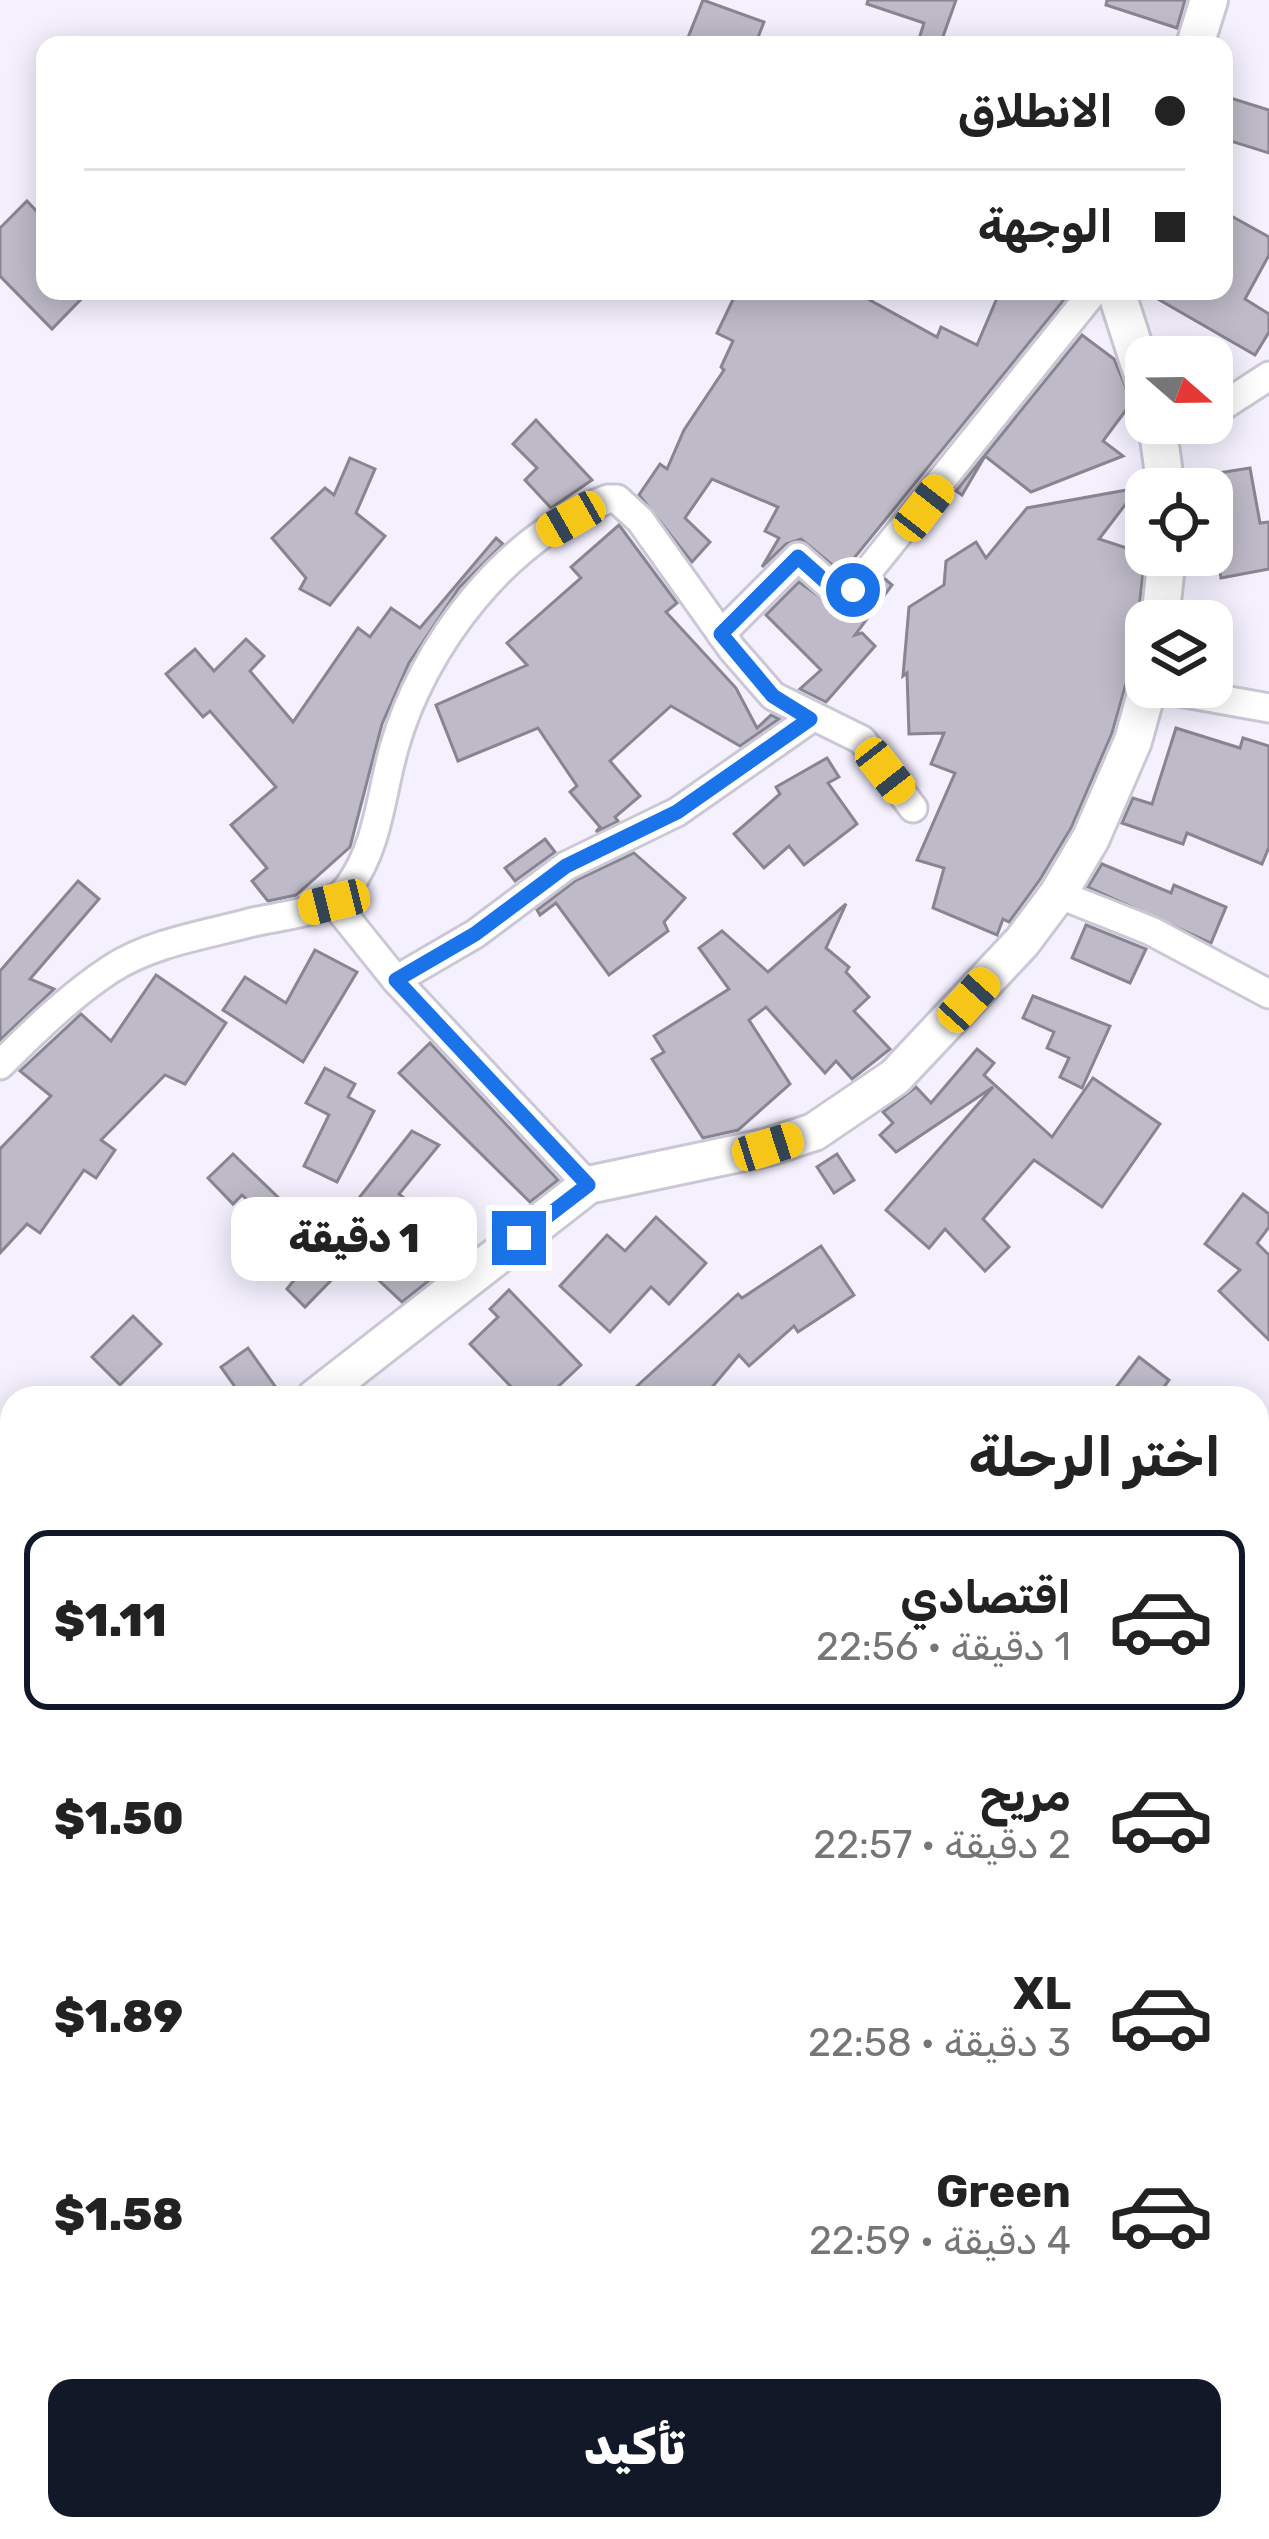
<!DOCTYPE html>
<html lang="ar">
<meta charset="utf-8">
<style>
body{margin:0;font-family:Rubik,Vazirmatn,sans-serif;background:#f6f6f6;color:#222;direction:rtl;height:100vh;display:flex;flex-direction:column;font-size:45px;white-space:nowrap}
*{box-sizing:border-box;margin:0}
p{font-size:39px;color:#767676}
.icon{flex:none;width:66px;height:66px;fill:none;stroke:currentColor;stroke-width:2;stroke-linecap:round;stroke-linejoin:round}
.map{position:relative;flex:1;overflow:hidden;direction:ltr}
.details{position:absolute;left:0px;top:1386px;width:1269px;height:1155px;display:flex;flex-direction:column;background:#fff;border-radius:36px 36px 0 0;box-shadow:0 6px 30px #0003;direction:rtl}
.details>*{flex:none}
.banner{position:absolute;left:36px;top:36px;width:1197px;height:264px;border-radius:24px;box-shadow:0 6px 30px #0003;direction:rtl;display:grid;align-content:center;height:264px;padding:0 48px;background:#fff}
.needle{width:78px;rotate:110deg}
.buttons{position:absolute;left:1125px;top:336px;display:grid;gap:24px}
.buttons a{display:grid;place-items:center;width:108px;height:108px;border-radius:24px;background:#fff;box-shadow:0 6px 30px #0003;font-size:60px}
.end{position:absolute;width:54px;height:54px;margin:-27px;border:15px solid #1a73e8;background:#fff;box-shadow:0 0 0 6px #fff}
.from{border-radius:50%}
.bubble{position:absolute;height:84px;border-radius:24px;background:#fff;box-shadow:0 6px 30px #0003;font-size:39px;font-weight:800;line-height:84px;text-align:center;direction:rtl}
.car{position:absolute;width:36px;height:72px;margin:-36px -18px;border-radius:15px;box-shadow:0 0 9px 3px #0007;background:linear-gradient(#f5c518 24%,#345 0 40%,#f5c518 0 76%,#345 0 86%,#f5c518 0)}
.banner b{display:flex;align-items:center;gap:42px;height:114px;font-size:45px}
.banner b+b{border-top:3px solid #e0e0e0}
.banner i{width:30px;height:30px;background:#222}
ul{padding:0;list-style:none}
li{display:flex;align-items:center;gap:36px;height:180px;margin:0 24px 18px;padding:0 24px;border:6px solid transparent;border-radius:24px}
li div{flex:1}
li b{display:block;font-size:45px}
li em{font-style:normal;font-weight:800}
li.on{border-color:#111827}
li>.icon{width:108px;height:108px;stroke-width:1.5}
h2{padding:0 48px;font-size:54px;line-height:144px}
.primary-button{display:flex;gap:24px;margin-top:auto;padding:24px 48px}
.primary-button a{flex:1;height:138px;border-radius:24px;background:#111827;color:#fff;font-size:48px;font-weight:800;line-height:138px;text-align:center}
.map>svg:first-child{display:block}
.building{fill:#bebac8;stroke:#888491;stroke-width:3}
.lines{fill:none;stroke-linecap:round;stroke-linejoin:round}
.minor-casing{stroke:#cbc8d5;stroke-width:33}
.tertiary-casing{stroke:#cbc8d5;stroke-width:42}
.secondary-casing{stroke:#cbc8d5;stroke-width:45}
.minor{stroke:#fff;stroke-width:27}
.tertiary{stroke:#fff;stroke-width:36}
.secondary{stroke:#fff;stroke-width:39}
.route{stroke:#1a73e8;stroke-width:15}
</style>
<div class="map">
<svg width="1269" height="2539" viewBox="0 0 1269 2539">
<rect width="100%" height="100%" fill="#f4f0fe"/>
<g class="building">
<path d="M 703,0 L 764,22 L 755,45 L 685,45 Z"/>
<path d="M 868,0 L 956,0 L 940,45 L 919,39 L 924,23 L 867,4 Z"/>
<path d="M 1107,0 L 1185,0 L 1177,28 L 1106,5 Z"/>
<path d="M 1224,96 L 1269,110 L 1269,153 L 1224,139 Z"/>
<path d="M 27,201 L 45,220 L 45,291 L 89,291 L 52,329 L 0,276 L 0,228 Z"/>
<path d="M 1224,212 L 1269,237 L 1269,255 L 1245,299 L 1269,314 L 1269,332 L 1255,355 L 1144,291 L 1224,291 Z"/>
<path d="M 737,291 L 871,291 L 868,299 L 937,337 L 941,327 L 977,345 L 1000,291 L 1071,291 L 842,573 L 801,539 L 786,544 L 762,567 L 779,538 L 765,531 L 778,507 L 712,479 L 685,518 L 710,542 L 692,562 L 639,495 L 660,464 L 667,469 L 684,430 L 724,370 L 721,367 L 733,341 L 717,333 Z"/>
<path d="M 1082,335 L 1114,359 L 1132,402 L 1103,441 L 1123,456 L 1031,492 L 985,456 L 962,495 L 956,491 Z"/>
<path d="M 536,420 L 592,480 L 551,508 L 525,480 L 537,468 L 513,444 Z"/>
<path d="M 350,458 L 375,469 L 356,513 L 385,536 L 330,605 L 300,589 L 306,578 L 272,538 L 325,488 L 334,495 Z"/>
<path d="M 1250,468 L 1260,523 L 1269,522 L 1269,569 L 1221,578 L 1212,526 L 1212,474 Z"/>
<path d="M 1138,488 L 1099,539 L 1145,554 L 1138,619 L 1146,638 L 1146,665 L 1127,680 L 1112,733 L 1071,828 L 1039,881 L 1009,922 L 1003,919 L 997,935 L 933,908 L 944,868 L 917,860 L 955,773 L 931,764 L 944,733 L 909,734 L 907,673 L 903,676 L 909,607 L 944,585 L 946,561 L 976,542 L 986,558 L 1027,508 Z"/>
<path d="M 619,525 L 677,603 L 666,612 L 736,688 L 757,728 L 771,715 L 779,719 L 740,746 L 671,706 L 610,761 L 640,796 L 615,817 L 618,821 L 596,832 L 600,827 L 570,792 L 577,786 L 538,728 L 458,761 L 436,705 L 527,665 L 507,643 L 581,578 L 571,567 Z"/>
<path d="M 496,538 L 503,544 L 459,588 L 409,663 L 382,724 L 350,847 L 296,895 L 268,901 L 252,881 L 267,868 L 231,825 L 276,787 L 210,711 L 203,717 L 166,674 L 195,649 L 214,671 L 246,639 L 264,656 L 250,671 L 293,722 L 358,628 L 370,637 L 391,608 L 420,628 Z"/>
<path d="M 885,579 L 892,585 L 855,635 L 862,633 L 875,646 L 826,702 L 800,689 L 821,670 L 766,615 L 799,582 L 837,609 L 862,605 Z"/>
<path d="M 1176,728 L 1240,748 L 1243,738 L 1269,746 L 1269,847 L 1262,864 L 1187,833 L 1183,844 L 1122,823 L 1133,798 L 1152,804 Z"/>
<path d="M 827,758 L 839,777 L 828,783 L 857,824 L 804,865 L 789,846 L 764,868 L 734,834 L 780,794 L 776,787 Z"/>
<path d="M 545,839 L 555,852 L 515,881 L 505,868 Z"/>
<path d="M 634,853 L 685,898 L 664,922 L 668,931 L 609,975 L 556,903 L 540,915 L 537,910 L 575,881 Z"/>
<path d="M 1102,864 L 1171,893 L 1174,885 L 1226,907 L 1211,943 L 1088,887 Z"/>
<path d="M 78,881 L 99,899 L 30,979 L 54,989 L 0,1040 L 0,971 Z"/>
<path d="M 846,904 L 826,948 L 849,967 L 846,972 L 869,997 L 854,1011 L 890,1049 L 852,1079 L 836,1061 L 825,1073 L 766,1007 L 749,1020 L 790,1084 L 738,1130 L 703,1138 L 652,1059 L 664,1052 L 654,1036 L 729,989 L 699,948 L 722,931 L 768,972 Z"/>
<path d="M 1086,925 L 1146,949 L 1130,983 L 1072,958 Z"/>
<path d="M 315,950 L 357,972 L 303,1062 L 223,1010 L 245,977 L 286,1003 Z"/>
<path d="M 156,975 L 226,1023 L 185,1084 L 165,1075 L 101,1140 L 115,1150 L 96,1178 L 84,1170 L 40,1233 L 27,1224 L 0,1253 L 0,1149 L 51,1096 L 20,1071 L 81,1014 L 111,1041 Z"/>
<path d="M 1033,996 L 1110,1026 L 1082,1088 L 1060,1077 L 1069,1058 L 1047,1048 L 1054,1032 L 1023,1018 Z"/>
<path d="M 430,1043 L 558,1180 L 530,1202 L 399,1073 Z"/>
<path d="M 977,1049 L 994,1063 L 984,1075 L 1052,1137 L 1093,1078 L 1160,1124 L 1102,1207 L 1034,1160 L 983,1219 L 1009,1247 L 985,1271 L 945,1229 L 929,1248 L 886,1210 L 993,1087 L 896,1152 L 880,1135 L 893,1123 L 883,1112 L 916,1087 L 931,1103 Z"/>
<path d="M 325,1068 L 355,1084 L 348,1097 L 374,1111 L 337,1182 L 304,1166 L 329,1115 L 306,1103 Z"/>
<path d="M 412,1131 L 439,1145 L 399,1194 L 414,1206 L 404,1219 L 451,1263 L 402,1302 L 354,1257 L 305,1307 L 287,1289 Z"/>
<path d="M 233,1154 L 312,1230 L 301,1251 L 242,1195 L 233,1204 L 208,1178 Z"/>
<path d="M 837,1154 L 854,1180 L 834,1193 L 817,1167 Z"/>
<path d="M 1243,1194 L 1269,1214 L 1269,1227 L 1257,1243 L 1269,1255 L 1269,1340 L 1219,1291 L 1240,1270 L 1205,1244 Z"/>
<path d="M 656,1217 L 706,1263 L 669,1304 L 651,1287 L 610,1332 L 560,1286 L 607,1235 L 625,1251 Z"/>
<path d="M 821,1246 L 854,1295 L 798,1332 L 794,1326 L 749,1366 L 739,1355 L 703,1398 L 624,1398 L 738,1294 L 742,1298 Z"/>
<path d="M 509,1290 L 581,1365 L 546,1398 L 522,1398 L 470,1344 L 498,1317 L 490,1309 Z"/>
<path d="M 133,1316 L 161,1344 L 120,1385 L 92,1357 Z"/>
<path d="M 248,1348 L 277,1389 L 265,1398 L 243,1398 L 221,1367 Z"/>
<path d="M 1139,1357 L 1169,1380 L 1156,1398 L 1108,1398 Z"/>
</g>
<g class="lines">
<defs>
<g id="minor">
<path d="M 1212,413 L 1269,376"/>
<path d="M 1159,433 L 1194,423"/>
<path d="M 721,634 L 798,557 L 836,591 L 853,590 L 1094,291"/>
<path d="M 1151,687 L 1269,708"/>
<path d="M 1058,894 L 1151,931 L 1269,994"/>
<path d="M 334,903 L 396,980 L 588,1185"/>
<path d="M 396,980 L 475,934 L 566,866 L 677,812 L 810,719"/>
<path d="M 0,1065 C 33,1032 71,995 111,969 C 151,943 204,935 249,923 C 280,915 330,914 349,886 C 378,847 381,794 394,748 C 423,645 506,537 608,499 L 617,499 L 640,520 L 732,649 L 773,696 L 862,740 L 913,808"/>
<path d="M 1257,1722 L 1269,1714"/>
</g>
<g id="tertiary">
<path d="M 1195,45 L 1209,0"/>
<path d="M 1116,291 L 1146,384"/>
<path d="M 1157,423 L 1166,489"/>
<path d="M 1160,621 L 1167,555"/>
<path d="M 315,1398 L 588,1185 L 768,1147 L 814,1132 L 895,1077 L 1022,942 L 1058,894 L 1091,838 L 1133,741 L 1148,687"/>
<path d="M 0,1565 L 12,1563"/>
</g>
<g id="secondary">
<path d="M 1257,2222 L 1269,2212"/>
<path d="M 861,2539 L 873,2529"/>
</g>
</defs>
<use href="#minor" class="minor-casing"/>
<use href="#tertiary" class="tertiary-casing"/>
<use href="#secondary" class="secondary-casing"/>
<use href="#minor" class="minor"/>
<use href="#tertiary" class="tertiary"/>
<use href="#secondary" class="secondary"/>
</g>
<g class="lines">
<path class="route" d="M 519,1238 L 588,1185 L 396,980 L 475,934 L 566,866 L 677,812 L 810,719 L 773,696 L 721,634 L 798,557 L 836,591 L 853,590"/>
</g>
</svg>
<div class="buttons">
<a><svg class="needle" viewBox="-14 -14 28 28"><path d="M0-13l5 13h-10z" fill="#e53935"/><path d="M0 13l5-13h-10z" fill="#767676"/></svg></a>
<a><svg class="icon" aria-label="locate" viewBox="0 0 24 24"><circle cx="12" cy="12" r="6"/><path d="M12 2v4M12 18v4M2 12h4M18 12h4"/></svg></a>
<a><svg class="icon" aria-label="layers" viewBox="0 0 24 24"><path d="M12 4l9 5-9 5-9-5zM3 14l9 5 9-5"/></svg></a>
</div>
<i class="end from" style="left:853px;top:590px"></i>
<i class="end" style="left:519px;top:1238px"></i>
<div class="bubble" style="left:231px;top:1197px;width:246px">1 دقيقة</div>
<i class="car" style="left:924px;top:508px;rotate:38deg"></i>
<i class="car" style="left:571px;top:519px;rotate:240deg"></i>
<i class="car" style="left:885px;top:771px;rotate:142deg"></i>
<i class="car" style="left:334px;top:902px;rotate:256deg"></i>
<i class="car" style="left:969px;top:1000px;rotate:42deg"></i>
<i class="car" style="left:768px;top:1147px;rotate:72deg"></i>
<div class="banner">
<b><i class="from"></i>الانطلاق</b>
<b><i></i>الوجهة</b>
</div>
<section class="details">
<h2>اختر الرحلة</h2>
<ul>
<li class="on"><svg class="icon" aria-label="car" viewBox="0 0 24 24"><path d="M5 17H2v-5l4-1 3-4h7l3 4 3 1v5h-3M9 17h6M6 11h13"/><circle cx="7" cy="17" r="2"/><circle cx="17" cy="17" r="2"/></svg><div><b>اقتصادي</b><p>1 دقيقة · 22:56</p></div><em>$1.11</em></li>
<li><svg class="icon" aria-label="car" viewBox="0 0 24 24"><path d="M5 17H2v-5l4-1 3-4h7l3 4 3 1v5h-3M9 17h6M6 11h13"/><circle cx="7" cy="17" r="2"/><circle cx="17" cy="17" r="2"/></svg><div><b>مريح</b><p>2 دقيقة · 22:57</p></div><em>$1.50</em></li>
<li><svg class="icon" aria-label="car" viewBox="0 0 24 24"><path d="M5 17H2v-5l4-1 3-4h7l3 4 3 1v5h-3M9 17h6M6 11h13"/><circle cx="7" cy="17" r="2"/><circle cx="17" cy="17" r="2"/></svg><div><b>XL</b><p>3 دقيقة · 22:58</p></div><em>$1.89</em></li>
<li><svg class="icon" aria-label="car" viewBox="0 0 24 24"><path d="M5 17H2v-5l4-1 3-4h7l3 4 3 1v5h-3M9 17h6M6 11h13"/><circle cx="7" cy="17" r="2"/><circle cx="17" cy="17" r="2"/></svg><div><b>Green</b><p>4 دقيقة · 22:59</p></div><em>$1.58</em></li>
</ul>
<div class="primary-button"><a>تأكيد</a></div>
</section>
</div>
